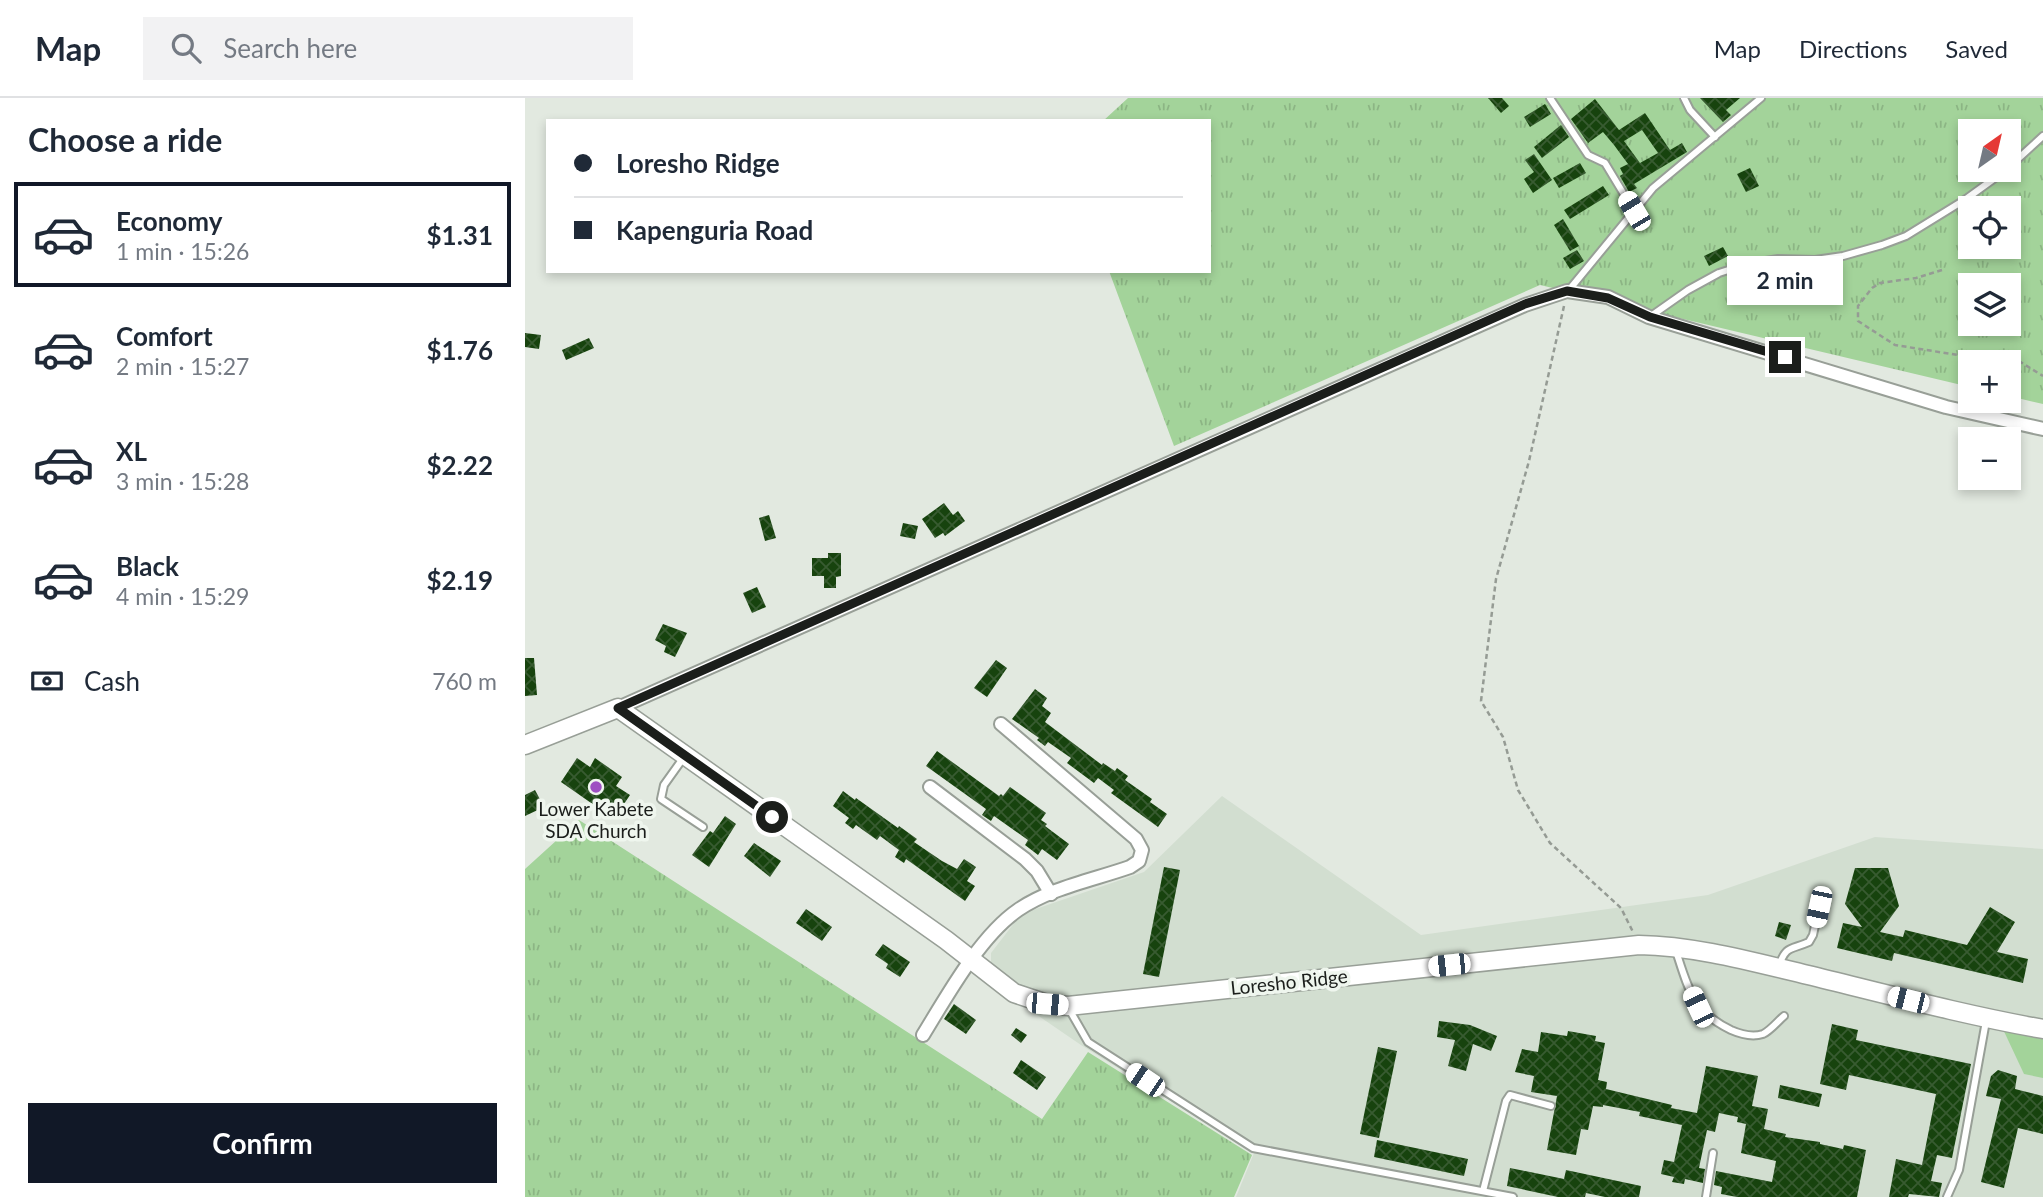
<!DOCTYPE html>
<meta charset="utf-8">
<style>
body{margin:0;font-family:Lato,sans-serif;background:#f2f2f3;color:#1f2937;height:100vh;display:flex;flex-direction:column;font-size:26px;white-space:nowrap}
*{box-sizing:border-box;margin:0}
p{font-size:23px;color:#747a83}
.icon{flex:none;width:38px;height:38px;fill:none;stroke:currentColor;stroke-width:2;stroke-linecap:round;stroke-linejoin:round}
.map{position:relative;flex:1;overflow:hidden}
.details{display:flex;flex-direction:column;background:#fff;width:525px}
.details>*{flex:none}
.hud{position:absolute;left:21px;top:21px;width:665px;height:154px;border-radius:0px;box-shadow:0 4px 10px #0003;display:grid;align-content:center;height:154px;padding:0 28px;background:#fff}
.needle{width:46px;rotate:34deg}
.tools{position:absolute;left:1433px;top:21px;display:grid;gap:14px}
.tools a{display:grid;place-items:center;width:63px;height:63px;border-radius:0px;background:#fff;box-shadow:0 4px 10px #0003;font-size:35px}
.end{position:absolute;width:32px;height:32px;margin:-16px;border:9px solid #1b1e1b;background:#fff;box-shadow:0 0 0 4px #fff}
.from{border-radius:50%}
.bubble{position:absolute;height:49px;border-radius:0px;background:#fff;box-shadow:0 4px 10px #0003;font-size:23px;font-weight:700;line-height:49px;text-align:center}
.car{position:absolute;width:21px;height:42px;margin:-21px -10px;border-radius:9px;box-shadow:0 0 5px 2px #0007;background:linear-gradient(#fff 24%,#345 0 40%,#fff 0 76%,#345 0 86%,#fff 0)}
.hud b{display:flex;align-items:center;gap:24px;height:66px;font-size:26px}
.hud b+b{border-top:2px solid #e0e1e3}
.hud i{width:18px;height:18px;background:#1f2937}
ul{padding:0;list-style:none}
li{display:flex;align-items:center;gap:21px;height:105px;margin:0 14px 10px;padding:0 14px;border:4px solid transparent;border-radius:0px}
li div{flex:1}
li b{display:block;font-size:26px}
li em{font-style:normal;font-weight:700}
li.current{border-color:#111827}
li>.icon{width:63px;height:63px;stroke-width:1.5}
h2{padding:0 28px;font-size:32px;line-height:84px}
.pay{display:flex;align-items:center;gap:18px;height:77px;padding:0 28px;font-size:26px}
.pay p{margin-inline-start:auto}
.button{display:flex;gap:14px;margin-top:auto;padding:14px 28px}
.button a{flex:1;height:80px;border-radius:0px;background:#111827;color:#fff;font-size:28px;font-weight:700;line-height:80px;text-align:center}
header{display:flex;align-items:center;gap:42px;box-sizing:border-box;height:98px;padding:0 35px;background:#fff;border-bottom:2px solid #e0e1e3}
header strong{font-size:33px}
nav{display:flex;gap:38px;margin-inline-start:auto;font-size:24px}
.search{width:490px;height:63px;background:#f2f2f3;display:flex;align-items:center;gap:18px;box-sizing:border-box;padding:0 24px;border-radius:0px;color:#747a83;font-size:26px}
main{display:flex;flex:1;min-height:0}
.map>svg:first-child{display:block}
.built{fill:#d2ded0}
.grass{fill:url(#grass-tufts);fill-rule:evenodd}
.pitch{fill:#a3d39a}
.building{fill:url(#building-cross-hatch);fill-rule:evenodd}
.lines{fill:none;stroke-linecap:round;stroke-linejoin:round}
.lane-casing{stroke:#989f97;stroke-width:10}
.street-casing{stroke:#989f97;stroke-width:16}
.secondary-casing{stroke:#989f97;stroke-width:21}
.path{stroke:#959b94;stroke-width:2.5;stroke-dasharray:5 3.5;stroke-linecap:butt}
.lane{stroke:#fff;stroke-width:6}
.street{stroke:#fff;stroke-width:12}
.secondary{stroke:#fff;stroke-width:18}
.route{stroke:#1b1e1b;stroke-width:9}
.poi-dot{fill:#9e50c2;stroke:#eff6ee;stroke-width:2.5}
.labels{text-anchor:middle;stroke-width:7;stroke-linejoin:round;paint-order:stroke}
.poi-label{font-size:19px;fill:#1b1e1b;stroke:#eff6ee}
.street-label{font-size:19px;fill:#1b1e1b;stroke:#eff6ee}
</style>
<header>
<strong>Map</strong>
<div class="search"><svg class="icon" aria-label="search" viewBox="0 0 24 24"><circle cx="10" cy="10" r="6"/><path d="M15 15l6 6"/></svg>Search here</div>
<nav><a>Map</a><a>Directions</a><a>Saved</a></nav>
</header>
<main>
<section class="details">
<h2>Choose a ride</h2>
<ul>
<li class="current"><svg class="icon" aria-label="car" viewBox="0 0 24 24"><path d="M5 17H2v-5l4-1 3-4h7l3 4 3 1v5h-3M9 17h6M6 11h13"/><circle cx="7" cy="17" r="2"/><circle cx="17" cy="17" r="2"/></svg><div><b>Economy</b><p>1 min · 15:26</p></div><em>$1.31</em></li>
<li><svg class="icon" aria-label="car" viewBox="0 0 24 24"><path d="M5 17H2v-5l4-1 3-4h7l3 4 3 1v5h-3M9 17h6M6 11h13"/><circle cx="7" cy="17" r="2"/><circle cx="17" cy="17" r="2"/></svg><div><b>Comfort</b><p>2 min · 15:27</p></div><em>$1.76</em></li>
<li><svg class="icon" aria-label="car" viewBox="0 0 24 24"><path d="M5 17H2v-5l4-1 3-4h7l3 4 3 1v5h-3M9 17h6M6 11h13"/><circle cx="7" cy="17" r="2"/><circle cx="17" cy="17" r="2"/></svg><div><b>XL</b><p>3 min · 15:28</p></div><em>$2.22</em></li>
<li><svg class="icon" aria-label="car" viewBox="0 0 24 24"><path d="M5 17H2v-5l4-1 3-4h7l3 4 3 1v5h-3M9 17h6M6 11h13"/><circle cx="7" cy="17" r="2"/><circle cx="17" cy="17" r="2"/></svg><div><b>Black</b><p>4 min · 15:29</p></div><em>$2.19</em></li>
</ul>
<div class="pay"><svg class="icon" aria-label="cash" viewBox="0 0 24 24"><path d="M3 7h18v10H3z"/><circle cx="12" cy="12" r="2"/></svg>Cash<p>760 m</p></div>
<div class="button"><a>Confirm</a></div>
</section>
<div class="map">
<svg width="1518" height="1099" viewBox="0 0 1518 1099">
<defs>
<pattern id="grass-tufts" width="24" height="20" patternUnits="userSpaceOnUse" patternTransform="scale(1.75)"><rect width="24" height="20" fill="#a3d39a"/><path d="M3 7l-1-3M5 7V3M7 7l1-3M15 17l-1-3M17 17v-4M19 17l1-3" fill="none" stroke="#8cb584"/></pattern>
<pattern id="building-cross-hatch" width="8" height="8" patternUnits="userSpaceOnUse" patternTransform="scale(1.75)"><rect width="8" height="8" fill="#17430e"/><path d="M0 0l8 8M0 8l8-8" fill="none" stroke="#385b31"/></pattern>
</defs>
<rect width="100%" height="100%" fill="#e2e9e0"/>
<path class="built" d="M 697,698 L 896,837 L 1183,797 L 1350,739 L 1518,751 L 1518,1099 L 711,1099 L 729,1055 L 556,947 L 461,882 L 466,877 L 466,855 L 496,816 L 619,774 Z"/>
<g class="grass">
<path d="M 603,0 L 1518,0 L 1518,306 L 1484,298 L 1484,264 L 1446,264 L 1445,289 L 1015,187 L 649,348 L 584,173 L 684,173 L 684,23 L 578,23 ZM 1446,33 L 1484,33 L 1484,72 L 1446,72 ZM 1446,110 L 1484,110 L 1484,149 L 1446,149 ZM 1446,187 L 1484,187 L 1484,226 L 1446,226 Z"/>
<path d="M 54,722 L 517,1021 L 563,954 L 727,1057 L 709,1099 L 0,1099 L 0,771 Z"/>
</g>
<path class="pitch" d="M 1476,927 L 1518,937 L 1518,980 L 1499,976 Z"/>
<g class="building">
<path d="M 963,0 L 977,0 L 984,8 L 976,15 Z"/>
<path d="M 1175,0 L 1215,0 L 1201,12 L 1206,17 L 1198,24 Z"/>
<path d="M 1070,1 L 1094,32 L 1120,15 L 1145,52 L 1157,45 L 1162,54 L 1109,86 L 1112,90 L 1104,94 L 1095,78 L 1098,76 L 1095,70 L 1103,66 L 1089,47 L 1078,34 L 1063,45 L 1046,21 ZM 1117,32 L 1133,55 L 1115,65 L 1099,43 Z"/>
<path d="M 1020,6 L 1026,16 L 1005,29 L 999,19 Z"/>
<path d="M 1036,27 L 1044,39 L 1017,60 L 1009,49 Z"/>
<path d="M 1009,56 L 1027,82 L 1008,95 L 999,81 L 1009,74 L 1000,62 Z"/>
<path d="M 1055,65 L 1061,75 L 1034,90 L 1028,80 Z"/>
<path d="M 1225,70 L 1234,88 L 1221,94 L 1212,76 Z"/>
<path d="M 1078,88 L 1084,97 L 1045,121 L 1039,112 Z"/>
<path d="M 1038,121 L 1054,148 L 1045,153 L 1029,127 Z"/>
<path d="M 1198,149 L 1203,158 L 1184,168 L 1179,158 Z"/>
<path d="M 1052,152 L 1059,163 L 1045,171 L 1038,160 Z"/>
<path d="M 0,235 L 16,237 L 14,251 L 0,249 Z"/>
<path d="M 64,240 L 69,250 L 41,262 L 37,252 Z"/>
<path d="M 419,405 L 428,417 L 433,413 L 440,423 L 420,438 L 418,435 L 410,440 L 397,421 Z"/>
<path d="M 244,417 L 251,440 L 240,443 L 234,420 Z"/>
<path d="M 378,425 L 393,428 L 390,441 L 375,438 Z"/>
<path d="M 303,455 L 316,455 L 316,478 L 311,479 L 311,490 L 299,490 L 299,478 L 287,478 L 287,460 L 303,460 Z"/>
<path d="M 232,489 L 241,509 L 227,515 L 218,495 Z"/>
<path d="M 138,526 L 162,535 L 150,559 L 139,554 L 141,548 L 130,542 Z"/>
<path d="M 0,560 L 9,560 L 12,597 L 0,598 Z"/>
<path d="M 471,562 L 482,570 L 462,599 L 449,590 Z"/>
<path d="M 510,591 L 522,600 L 517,608 L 526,615 L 520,624 L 577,667 L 578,665 L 590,673 L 592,670 L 603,678 L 600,682 L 627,701 L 625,704 L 642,716 L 633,729 L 586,695 L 589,692 L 573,680 L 569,685 L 542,665 L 546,660 L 523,644 L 520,648 L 512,642 L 514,640 L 487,621 Z"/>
<path d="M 412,653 L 474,698 L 476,696 L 478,698 L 485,689 L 521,715 L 516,722 L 522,726 L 520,728 L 544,746 L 532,762 L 517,751 L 513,757 L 500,747 L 503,742 L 469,718 L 466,723 L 457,717 L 461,711 L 401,668 Z"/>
<path d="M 52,660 L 65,669 L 70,660 L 97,679 L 91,688 L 105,697 L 89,721 L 36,684 Z"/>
<path d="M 10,692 L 19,709 L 0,718 L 0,697 Z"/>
<path d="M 318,693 L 330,702 L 331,700 L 373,730 L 374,728 L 392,741 L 389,744 L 417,763 L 432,771 L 439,761 L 451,769 L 442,783 L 450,788 L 440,803 L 381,761 L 379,765 L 370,759 L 374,752 L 355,738 L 352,742 L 331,727 L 328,731 L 320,725 L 324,720 L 308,708 Z"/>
<path d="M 200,718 L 211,726 L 184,769 L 167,757 L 185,733 L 188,735 Z"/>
<path d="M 229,745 L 256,763 L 245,779 L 219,758 Z"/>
<path d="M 639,769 L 655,772 L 634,879 L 618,876 Z"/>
<path d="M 1330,770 L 1363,770 L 1374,808 L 1355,834 L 1378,839 L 1380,832 L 1442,847 L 1465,809 L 1490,824 L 1472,854 L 1503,861 L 1498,885 L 1369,855 L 1367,863 L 1312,850 L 1318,825 L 1337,829 L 1320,806 Z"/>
<path d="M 281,811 L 307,829 L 297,843 L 271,825 Z"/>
<path d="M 1254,824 L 1266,827 L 1261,842 L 1250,838 Z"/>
<path d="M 358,846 L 385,864 L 375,879 L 361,870 L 363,866 L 350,857 Z"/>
<path d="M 429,906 L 451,922 L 441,936 L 419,921 Z"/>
<path d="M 914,923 L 945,927 L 972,938 L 966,953 L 948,946 L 941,973 L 923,968 L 930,942 L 912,939 Z"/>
<path d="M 1307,926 L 1333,932 L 1331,942 L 1446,966 L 1427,1060 L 1412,1057 L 1406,1083 L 1417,1085 L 1414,1099 L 1384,1096 L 1383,1099 L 1364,1099 L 1371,1061 L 1397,1067 L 1411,996 L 1324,977 L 1321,992 L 1295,986 Z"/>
<path d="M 491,930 L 502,937 L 496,945 L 486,937 Z"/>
<path d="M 1043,933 L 1071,938 L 1070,943 L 1080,945 L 1073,982 L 1082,984 L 1081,991 L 1147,1007 L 1146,1010 L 1172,1015 L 1181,968 L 1233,978 L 1227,1008 L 1243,1011 L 1239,1031 L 1261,1036 L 1260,1039 L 1295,1044 L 1295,1046 L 1318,1051 L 1319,1047 L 1341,1052 L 1332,1099 L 1212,1099 L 1196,1096 L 1197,1089 L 1189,1087 L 1191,1073 L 1247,1084 L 1251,1063 L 1216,1055 L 1221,1026 L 1212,1024 L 1213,1019 L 1194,1015 L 1190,1034 L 1182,1032 L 1174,1070 L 1180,1071 L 1178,1085 L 1160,1081 L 1159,1086 L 1147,1084 L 1149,1079 L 1136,1076 L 1139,1062 L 1149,1064 L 1157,1027 L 1114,1018 L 1115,1014 L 1078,1007 L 1078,1009 L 1068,1008 L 1063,1032 L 1056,1031 L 1051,1057 L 1022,1052 L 1032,998 L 1006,994 L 1009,978 L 990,974 L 997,951 L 1013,954 L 1016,934 L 1042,938 Z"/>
<path d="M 853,949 L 872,953 L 854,1040 L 835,1036 Z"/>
<path d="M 496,962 L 521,979 L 512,992 L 488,975 Z"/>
<path d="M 1473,972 L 1492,978 L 1490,991 L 1518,998 L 1518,1036 L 1493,1030 L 1479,1090 L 1456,1084 L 1476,1001 L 1461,998 L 1466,978 Z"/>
<path d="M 1255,987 L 1297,996 L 1294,1009 L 1253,1000 Z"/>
<path d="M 852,1042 L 943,1061 L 939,1078 L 849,1059 Z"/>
<path d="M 985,1070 L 1039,1081 L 1041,1072 L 1116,1088 L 1114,1099 L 1080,1099 L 1061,1095 L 1060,1099 L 1033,1099 L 982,1088 Z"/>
</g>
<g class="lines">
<defs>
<g id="lane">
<path d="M 1025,0 L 1063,57 L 1080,65 L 1109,113"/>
<path d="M 1159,0 L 1165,12 L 1190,39"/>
<path d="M 1484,69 L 1518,38"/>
<path d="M 1044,192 L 1128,90 L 1236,0"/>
<path d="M 1126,218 L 1163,192 L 1194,175 L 1222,166 L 1253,161 L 1290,162 L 1318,158 L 1357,147 L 1381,138 L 1441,101 L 1481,72"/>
<path d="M 159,659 L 139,687 L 136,701 L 178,729"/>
<path d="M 1151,853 C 1163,890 1168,914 1206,932 C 1215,936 1228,939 1238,936 C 1245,933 1253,923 1259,918"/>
<path d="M 1254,868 C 1261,847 1266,852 1284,844 L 1288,837 L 1294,809"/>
<path d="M 544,911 L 563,944 L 728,1050 L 988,1099"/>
<path d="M 958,1093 L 981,1003 L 985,997 L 1026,1008"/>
<path d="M 1181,1099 L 1188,1055"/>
<path d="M 1422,1099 L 1434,1072 L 1461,923"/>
</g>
<g id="street">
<path d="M 93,610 L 1000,207 L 1042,193 L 1083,199 L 1124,219 L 1421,309 L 1518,331"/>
<path d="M 405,689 L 500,761 L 512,773 L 526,796"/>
<path d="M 398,937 C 422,898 455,838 493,812 C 525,790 568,782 605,769 L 614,763 L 617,752 L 611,741 L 476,626"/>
</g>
<path id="secondary" d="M 0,647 L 93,610 L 421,842 L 489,895 L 522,906 L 543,908 L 1114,847 C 1171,848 1228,864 1283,877 C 1361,896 1439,917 1518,931"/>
</defs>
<use href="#lane" class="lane-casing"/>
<use href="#street" class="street-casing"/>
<use href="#secondary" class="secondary-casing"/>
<g class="path">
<path d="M 1417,172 L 1391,180 L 1355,185 L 1347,190 L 1333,208 L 1333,223 L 1370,247 L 1458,261 L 1489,260 L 1518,278"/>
<path d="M 1039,208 L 1004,363 L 971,481 L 956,603 L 978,639 L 993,692 L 1025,745 L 1096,810 L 1108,834"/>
</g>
<use href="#lane" class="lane"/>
<use href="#street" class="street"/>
<use href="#secondary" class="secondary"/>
</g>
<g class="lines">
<path class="route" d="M 247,719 L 93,610 L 1000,206 L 1042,193 L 1083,200 L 1125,219 L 1260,259"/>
</g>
<circle class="poi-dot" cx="71" cy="689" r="7"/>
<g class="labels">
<g class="poi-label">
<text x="71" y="718">Lower Kabete<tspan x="71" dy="22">SDA Church</tspan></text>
</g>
<g class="street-label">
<text transform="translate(764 884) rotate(-6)" y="7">Loresho Ridge</text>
</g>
</g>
</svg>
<div class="tools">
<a><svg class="needle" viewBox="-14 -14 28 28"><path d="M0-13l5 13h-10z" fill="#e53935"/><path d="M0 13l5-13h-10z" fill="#747a83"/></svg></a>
<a><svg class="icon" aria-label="locate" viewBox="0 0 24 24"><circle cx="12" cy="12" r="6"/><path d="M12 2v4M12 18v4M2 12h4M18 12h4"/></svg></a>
<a><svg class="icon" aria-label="layers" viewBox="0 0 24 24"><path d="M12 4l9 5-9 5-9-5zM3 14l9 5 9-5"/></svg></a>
<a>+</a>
<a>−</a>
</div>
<i class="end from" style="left:247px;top:719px"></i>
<i class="end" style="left:1260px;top:259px"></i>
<div class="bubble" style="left:1202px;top:158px;width:116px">2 min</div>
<i class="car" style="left:1109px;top:113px;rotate:329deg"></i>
<i class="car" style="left:1294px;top:809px;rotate:192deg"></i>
<i class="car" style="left:924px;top:867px;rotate:264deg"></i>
<i class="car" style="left:1383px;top:902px;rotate:284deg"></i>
<i class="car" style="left:522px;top:906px;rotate:95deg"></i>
<i class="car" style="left:1173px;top:909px;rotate:335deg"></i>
<i class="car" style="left:620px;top:982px;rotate:304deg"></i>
<div class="hud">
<b><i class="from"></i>Loresho Ridge</b>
<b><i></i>Kapenguria Road</b>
</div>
</div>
</main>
